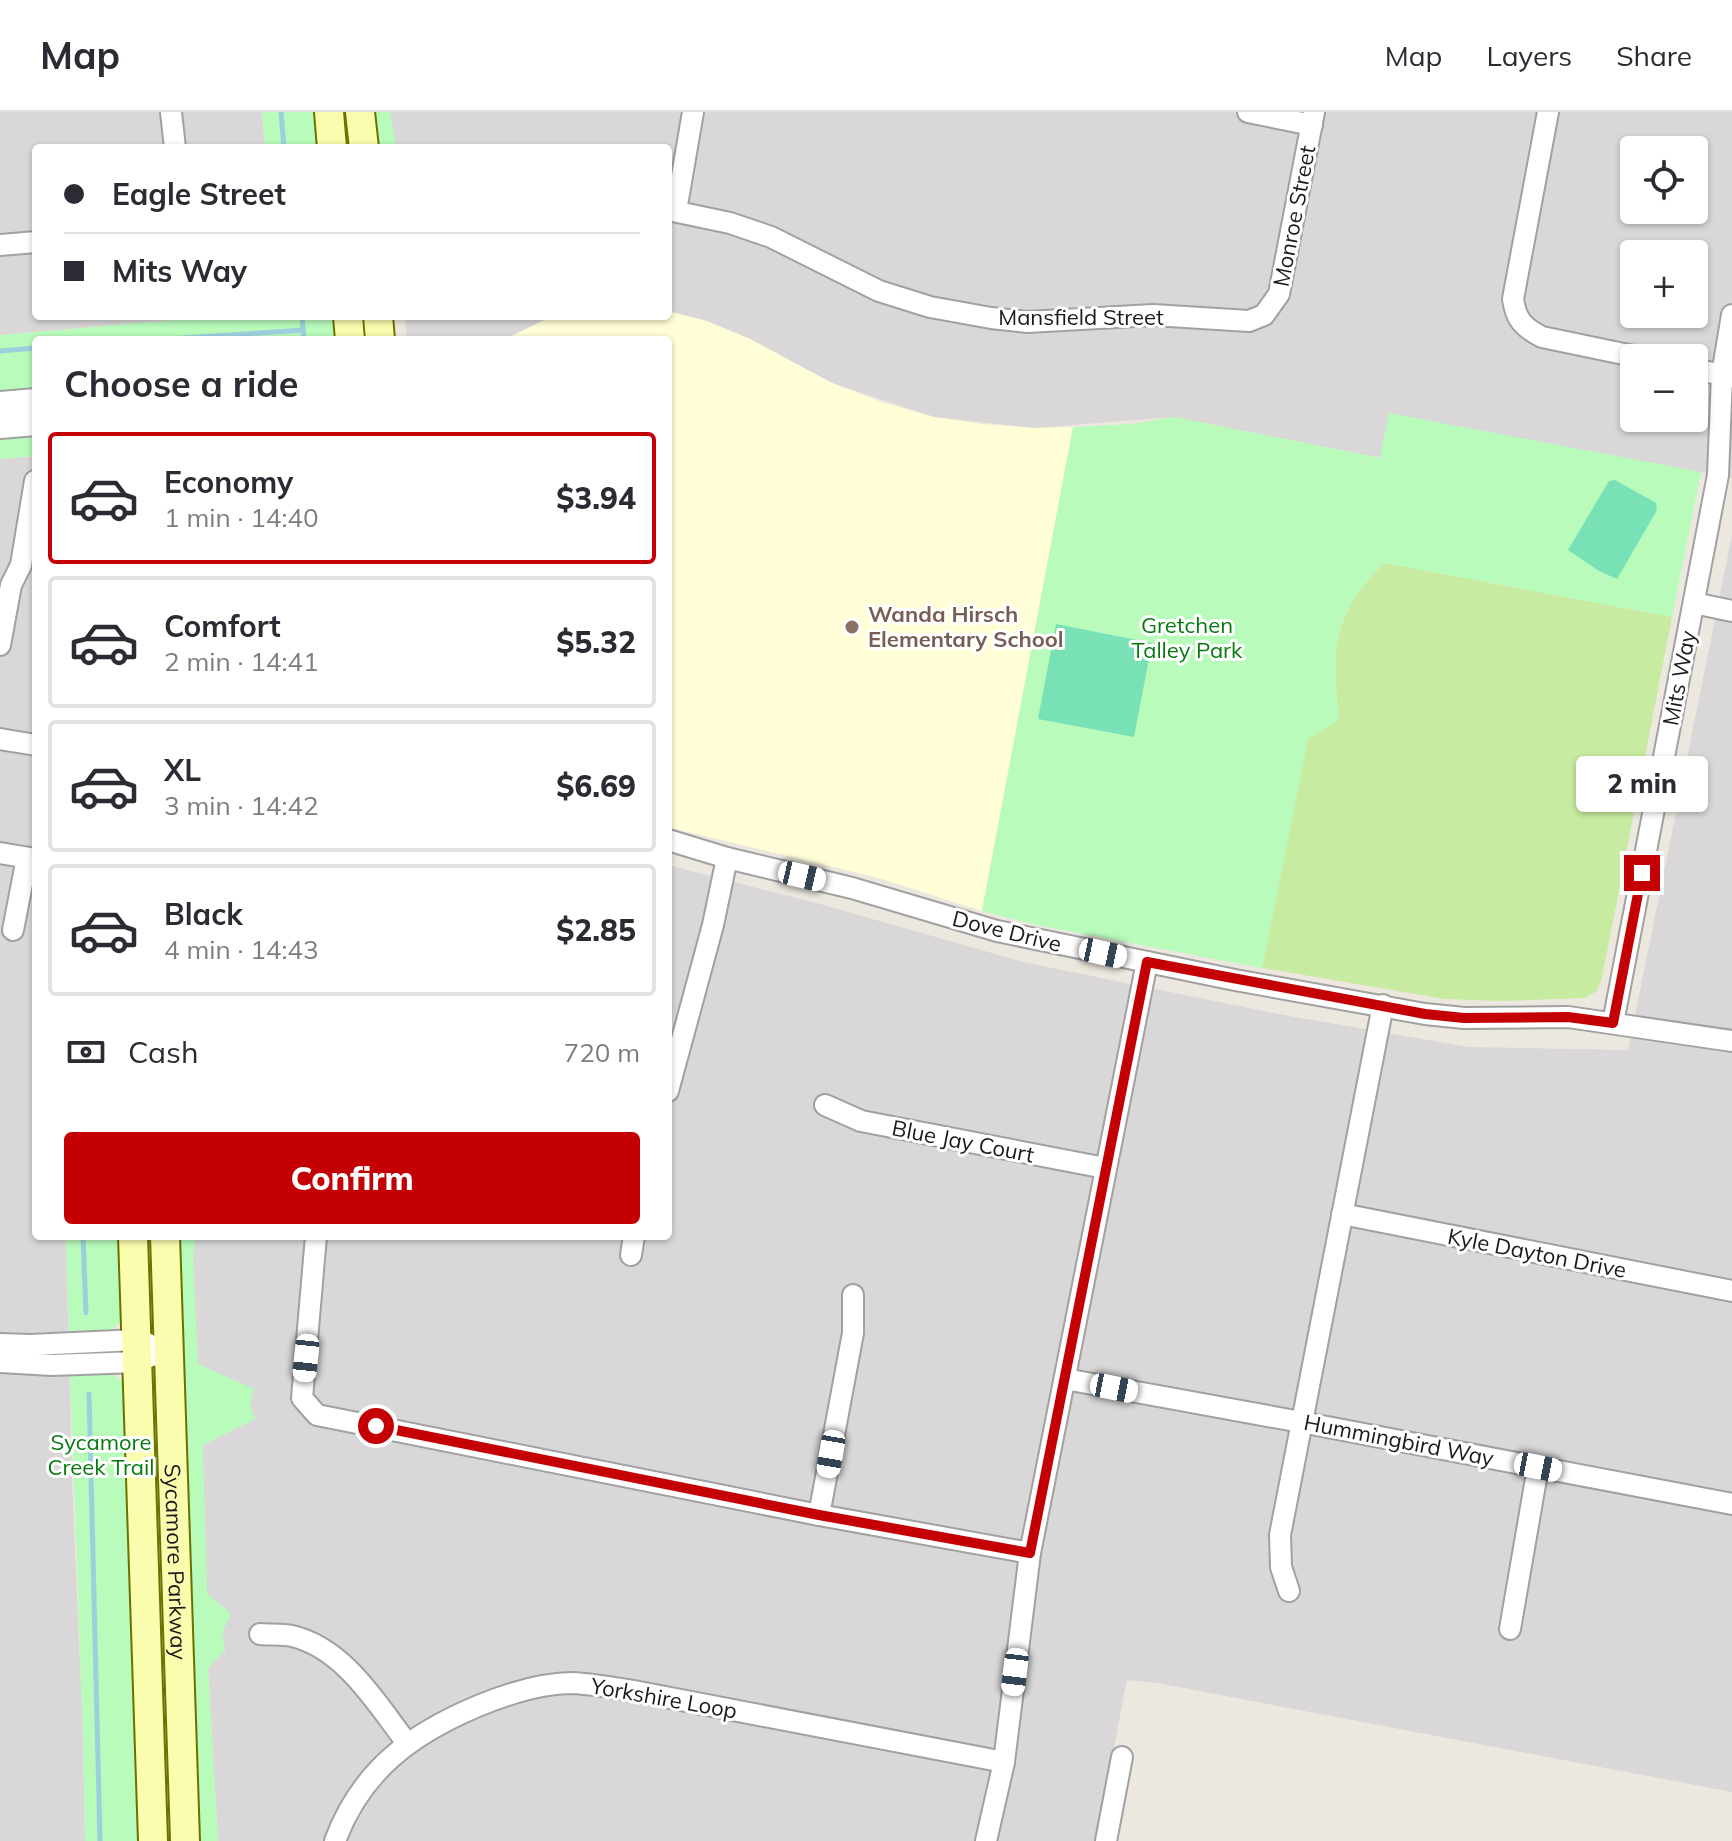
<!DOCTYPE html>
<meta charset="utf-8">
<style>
body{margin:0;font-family:Mulish,sans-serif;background:#f7f7f7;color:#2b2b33;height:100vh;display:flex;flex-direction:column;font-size:30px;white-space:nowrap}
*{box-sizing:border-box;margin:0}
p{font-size:26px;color:#7c7c81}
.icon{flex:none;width:44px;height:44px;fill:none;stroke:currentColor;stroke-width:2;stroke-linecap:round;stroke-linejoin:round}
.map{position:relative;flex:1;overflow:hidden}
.side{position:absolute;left:32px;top:224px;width:640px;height:904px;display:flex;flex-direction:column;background:#fff;border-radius:8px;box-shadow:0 2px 6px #0004}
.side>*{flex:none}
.banner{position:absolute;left:32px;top:32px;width:640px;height:176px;border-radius:8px;box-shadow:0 2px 6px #0004;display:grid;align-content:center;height:176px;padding:0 32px;background:#fff}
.buttons{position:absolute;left:1620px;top:24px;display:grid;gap:16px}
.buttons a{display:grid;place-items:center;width:88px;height:88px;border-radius:8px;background:#fff;box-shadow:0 2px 6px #0004;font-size:40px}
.end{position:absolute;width:36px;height:36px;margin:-18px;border:10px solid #c50005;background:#fff;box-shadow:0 0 0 4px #fff}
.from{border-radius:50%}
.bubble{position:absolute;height:56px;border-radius:8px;background:#fff;box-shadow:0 2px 6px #0004;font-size:26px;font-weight:800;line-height:56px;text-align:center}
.car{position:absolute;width:24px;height:48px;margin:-24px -12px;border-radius:10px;box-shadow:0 0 6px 2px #0007;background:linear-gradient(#fff 24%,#345 0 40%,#fff 0 76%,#345 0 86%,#fff 0)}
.banner b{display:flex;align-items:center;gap:28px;height:76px;font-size:30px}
.banner b+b{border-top:2px solid #e1e1e2}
.banner i{width:20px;height:20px;background:#2b2b33}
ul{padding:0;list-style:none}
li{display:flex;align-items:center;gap:24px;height:132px;margin:0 16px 12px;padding:0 16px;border:4px solid #e1e1e2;border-radius:8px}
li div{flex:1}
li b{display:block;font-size:30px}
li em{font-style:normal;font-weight:800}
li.current{border-color:#c50005}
li>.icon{width:72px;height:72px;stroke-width:1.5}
h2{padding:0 32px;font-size:36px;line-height:96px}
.pay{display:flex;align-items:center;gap:20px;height:88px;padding:0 32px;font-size:30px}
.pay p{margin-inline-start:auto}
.primary-button{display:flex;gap:16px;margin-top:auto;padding:16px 32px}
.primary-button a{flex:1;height:92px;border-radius:8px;background:#c50005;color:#fff;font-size:32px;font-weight:800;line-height:92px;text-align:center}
header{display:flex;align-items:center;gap:48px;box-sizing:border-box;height:112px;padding:0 40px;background:#fff;border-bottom:2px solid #e1e1e2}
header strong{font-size:38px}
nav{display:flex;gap:44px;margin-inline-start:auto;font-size:28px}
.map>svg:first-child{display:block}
.residential{fill:#d9d7d7;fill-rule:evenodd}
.education{fill:#fffed6}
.grass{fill:#c7eba1}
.park{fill:#b8fbbb}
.pitch{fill:#78e1b5}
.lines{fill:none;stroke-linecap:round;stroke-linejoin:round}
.stream{stroke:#9dd0dd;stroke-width:5}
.minor-casing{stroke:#a1a1a1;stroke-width:24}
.tertiary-casing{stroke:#a1a1a1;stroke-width:28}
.secondary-casing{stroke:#697200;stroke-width:32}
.minor{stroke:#fff;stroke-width:20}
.tertiary{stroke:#fff;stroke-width:24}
.secondary{stroke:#fafcae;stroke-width:28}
.route{stroke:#c50005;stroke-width:10}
.education-dot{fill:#8d6e63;stroke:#fff;stroke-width:3}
.labels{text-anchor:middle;stroke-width:6;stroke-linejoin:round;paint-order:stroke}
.street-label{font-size:22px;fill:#1a1a1a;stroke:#fff}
.education-label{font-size:22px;font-weight:bold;fill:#785e54;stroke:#fff;text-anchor:start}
.park-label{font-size:22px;fill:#077a0d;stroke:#fff}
</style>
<header>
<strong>Map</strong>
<nav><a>Map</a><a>Layers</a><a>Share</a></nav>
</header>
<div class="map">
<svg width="1732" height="1729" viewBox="0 0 1732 1729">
<rect width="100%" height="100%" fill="#ede8df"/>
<g class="residential">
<path d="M 0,0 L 262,0 L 265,36 L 36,36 L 36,204 L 222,204 L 0,223 Z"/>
<path d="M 387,0 L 1732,0 L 1732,366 L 1390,302 L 1381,346 L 1174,305 L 1034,316 L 934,305 L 832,271 L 748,226 L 668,199 L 668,36 L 390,36 ZM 1634,38 L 1694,38 L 1694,98 L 1634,98 ZM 1634,142 L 1694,142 L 1694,202 L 1634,202 ZM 1634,246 L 1694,246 L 1694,306 L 1634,306 Z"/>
<path d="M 405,204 L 552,204 L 501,228 L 407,228 Z"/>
<path d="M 36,344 L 36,1124 L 66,1124 L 72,1366 L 83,1622 L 85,1729 L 0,1729 L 0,347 Z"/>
<path d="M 1732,423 L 1732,1680 L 1157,1571 L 1127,1568 L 1096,1729 L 218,1729 L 208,1556 L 225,1539 L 222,1521 L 225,1510 L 207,1481 L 204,1392 L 191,1198 L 192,1124 L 668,1124 L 668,753 L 820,792 L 1023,850 L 1278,902 L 1469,935 L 1628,938 Z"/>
</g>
<path class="education" d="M 668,199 L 707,209 L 748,226 L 832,271 L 881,290 L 934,305 L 983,312 L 1034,316 L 1073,315 L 982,799 L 879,766 L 668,715 L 668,228 L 504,228 L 553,204 L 668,204 Z"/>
<path class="grass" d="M 1385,451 L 1672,505 L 1602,866 L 1597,879 L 1585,886 L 1502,889 L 1445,887 L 1262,856 L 1308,626 L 1339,608 C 1331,540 1332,500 1385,451 Z"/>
<g class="park">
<path d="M 262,0 L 319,0 L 322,36 L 265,36 Z"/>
<path d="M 372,0 L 390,0 L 396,36 L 375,36 Z"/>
<path d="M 222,204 L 336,204 L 339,228 L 36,228 L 36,277 L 0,280 L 0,223 Z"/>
<path d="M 1389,301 L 1701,360 L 1672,505 L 1385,451 C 1332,499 1331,540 1339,608 L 1308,627 L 1262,856 L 1036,813 L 982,799 L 1073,315 L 1132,312 L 1174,305 L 1380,346 Z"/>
<path d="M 36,324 L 36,344 L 0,347 L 0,327 Z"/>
<path d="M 66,1124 L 123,1124 L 124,1203 C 114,1226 90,1221 69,1222 Z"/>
<path d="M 175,1124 L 196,1124 L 193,1143 L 198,1252 L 254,1277 L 250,1292 L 255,1307 L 203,1333 L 207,1481 L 231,1502 L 222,1521 L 225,1538 L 208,1556 L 218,1729 L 196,1729 Z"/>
<path d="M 104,1260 L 111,1261 L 124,1271 L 143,1729 L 85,1729 L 83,1622 L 70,1262 Z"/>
</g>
<g class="pitch">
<path d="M 1615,368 L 1656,391 L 1657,398 L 1617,467 L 1599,459 L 1568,438 L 1609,369 Z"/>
<path d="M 1056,512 L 1152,531 L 1134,625 L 1038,607 Z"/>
</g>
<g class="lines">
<g class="stream">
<path d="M 281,0 L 284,36"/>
<path d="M 302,204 L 304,228"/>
<path d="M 153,228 L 303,218"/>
<path d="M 0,239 L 36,236"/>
<path d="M 83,1124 L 86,1201"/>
<path d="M 89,1282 L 100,1729"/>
</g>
<defs>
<g id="minor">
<path d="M 171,0 L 175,36"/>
<path d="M 1248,0 L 1312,13"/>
<path d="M 1548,0 L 1513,187 C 1516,208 1523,215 1542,225 L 1643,246"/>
<path d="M 668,98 L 730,111 L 771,125 L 879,179 L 930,195 L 991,206 L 1027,210 L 1153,203 L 1249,209 L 1264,203 L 1279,182 L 1314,0"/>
<path d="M 676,99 L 693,0"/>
<path d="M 0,133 L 36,130"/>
<path d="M 1694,257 L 1732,265"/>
<path d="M 1694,491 L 1732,499"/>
<path d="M 0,533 L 11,473 L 21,453 L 35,369"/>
<path d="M 0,627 L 36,633"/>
<path d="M 668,728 L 727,746 L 852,776 L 997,819 L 1235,868 L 1425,902 L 1464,906 L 1568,905 L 1732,929"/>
<path d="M 0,741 L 36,747"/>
<path d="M 13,818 L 27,746"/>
<path d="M 1613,911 L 1718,363 L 1722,263 L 1732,203"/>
<path d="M 668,979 L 713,813 L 727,746"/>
<path d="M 825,993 L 861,1009 L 1105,1056"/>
<path d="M 1342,1102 L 1732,1179"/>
<path d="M 316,1124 L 302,1286 L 317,1303 L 819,1403 L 1030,1441"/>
<path d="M 631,1143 L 634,1124"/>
<path d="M 0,1232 L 31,1233 L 137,1228 L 149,1232"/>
<path d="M 0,1250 L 52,1253 L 137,1250 L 168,1237"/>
<path d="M 1065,1267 L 1301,1310 L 1732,1392"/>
<path d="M 819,1403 L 853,1221 L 853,1183"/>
<path d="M 1289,1479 L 1281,1455 L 1280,1423 L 1383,893"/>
<path d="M 1510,1517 L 1538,1355"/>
<path d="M 260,1522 C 270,1523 282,1522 292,1524 C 344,1536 377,1592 407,1631"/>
<path d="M 335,1729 C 361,1659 411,1622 478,1594 C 507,1582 540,1571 573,1571 C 593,1572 614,1576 634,1579 L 1004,1650"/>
<path d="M 986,1729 L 1004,1650 L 1030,1441 L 1147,850"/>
<path d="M 1106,1729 L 1122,1645"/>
</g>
<g id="tertiary">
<path d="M 0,292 L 36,289"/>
<path d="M 0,314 L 36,311"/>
</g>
<g id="secondary">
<path d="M 329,0 L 332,36"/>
<path d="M 360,0 L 364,36"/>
<path d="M 348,204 L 350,228"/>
<path d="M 378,204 L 380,228"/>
<path d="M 133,1124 L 153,1729"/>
<path id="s1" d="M 165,1124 L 185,1729"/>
</g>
</defs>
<use href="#minor" class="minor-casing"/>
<use href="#tertiary" class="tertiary-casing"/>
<use href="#secondary" class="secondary-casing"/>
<use href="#minor" class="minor"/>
<use href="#tertiary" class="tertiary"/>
<use href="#secondary" class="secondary"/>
</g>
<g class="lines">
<path class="route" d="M 376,1314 L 819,1403 L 1030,1441 L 1147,850 L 1425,902 L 1464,906 L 1568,905 L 1613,911 L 1642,761"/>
</g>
<circle class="education-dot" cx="852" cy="515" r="8"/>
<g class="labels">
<g class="street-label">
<text transform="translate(1294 104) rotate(-79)" y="8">Monroe Street</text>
<text x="1081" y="213">Mansfield Street</text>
<text transform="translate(1679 566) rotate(-79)" y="8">Mits Way</text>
<text transform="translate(1007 819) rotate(14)" y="8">Dove Drive</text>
<text transform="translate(963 1029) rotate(11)" y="8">Blue Jay Court</text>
<text transform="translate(1537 1141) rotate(11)" y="8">Kyle Dayton Drive</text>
<text transform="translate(1399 1328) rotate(11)" y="8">Hummingbird Way</text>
<text dy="8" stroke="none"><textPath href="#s1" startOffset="326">Sycamore Parkway</textPath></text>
<text transform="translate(664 1586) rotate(10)" y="8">Yorkshire Loop</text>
</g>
<g class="education-label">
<text x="868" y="510">Wanda Hirsch<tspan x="868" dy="25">Elementary School</tspan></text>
</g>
<g class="park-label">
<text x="1187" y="521">Gretchen<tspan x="1187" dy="25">Talley Park</tspan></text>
<text x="101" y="1338">Sycamore<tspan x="101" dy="25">Creek Trail</tspan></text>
</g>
</g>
</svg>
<div class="buttons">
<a><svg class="icon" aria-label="locate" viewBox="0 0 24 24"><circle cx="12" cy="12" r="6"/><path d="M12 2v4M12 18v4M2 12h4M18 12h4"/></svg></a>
<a>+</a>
<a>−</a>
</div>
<i class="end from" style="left:376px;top:1314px"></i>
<i class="end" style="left:1642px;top:761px"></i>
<div class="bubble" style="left:1576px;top:644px;width:132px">2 min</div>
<i class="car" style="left:802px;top:764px;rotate:103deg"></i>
<i class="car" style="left:1103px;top:841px;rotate:102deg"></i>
<i class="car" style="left:306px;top:1246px;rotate:186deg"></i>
<i class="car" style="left:1114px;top:1276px;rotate:101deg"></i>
<i class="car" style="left:831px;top:1342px;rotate:190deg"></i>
<i class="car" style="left:1538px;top:1355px;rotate:101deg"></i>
<i class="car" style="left:1015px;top:1560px;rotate:187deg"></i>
<div class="banner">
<b><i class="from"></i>Eagle Street</b>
<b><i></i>Mits Way</b>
</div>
<section class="side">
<h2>Choose a ride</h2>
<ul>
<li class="current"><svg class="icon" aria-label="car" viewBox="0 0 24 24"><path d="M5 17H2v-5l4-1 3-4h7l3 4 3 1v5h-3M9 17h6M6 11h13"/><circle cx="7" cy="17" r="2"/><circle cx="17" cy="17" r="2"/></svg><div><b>Economy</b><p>1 min · 14:40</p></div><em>$3.94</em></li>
<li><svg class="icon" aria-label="car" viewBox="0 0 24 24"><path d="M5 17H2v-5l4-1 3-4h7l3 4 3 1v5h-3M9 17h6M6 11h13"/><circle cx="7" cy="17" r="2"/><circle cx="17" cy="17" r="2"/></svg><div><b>Comfort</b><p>2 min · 14:41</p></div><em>$5.32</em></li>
<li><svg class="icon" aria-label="car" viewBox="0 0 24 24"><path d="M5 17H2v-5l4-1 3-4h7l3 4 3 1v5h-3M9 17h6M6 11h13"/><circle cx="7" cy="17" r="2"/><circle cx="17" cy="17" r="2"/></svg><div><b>XL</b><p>3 min · 14:42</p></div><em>$6.69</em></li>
<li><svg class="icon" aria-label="car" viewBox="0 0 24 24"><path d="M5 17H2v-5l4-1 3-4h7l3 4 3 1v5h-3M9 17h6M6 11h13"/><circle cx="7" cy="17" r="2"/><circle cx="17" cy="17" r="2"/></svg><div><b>Black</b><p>4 min · 14:43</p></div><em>$2.85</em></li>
</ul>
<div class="pay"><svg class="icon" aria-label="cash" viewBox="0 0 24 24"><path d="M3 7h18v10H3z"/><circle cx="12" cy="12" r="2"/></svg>Cash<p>720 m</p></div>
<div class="primary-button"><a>Confirm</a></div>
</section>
</div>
